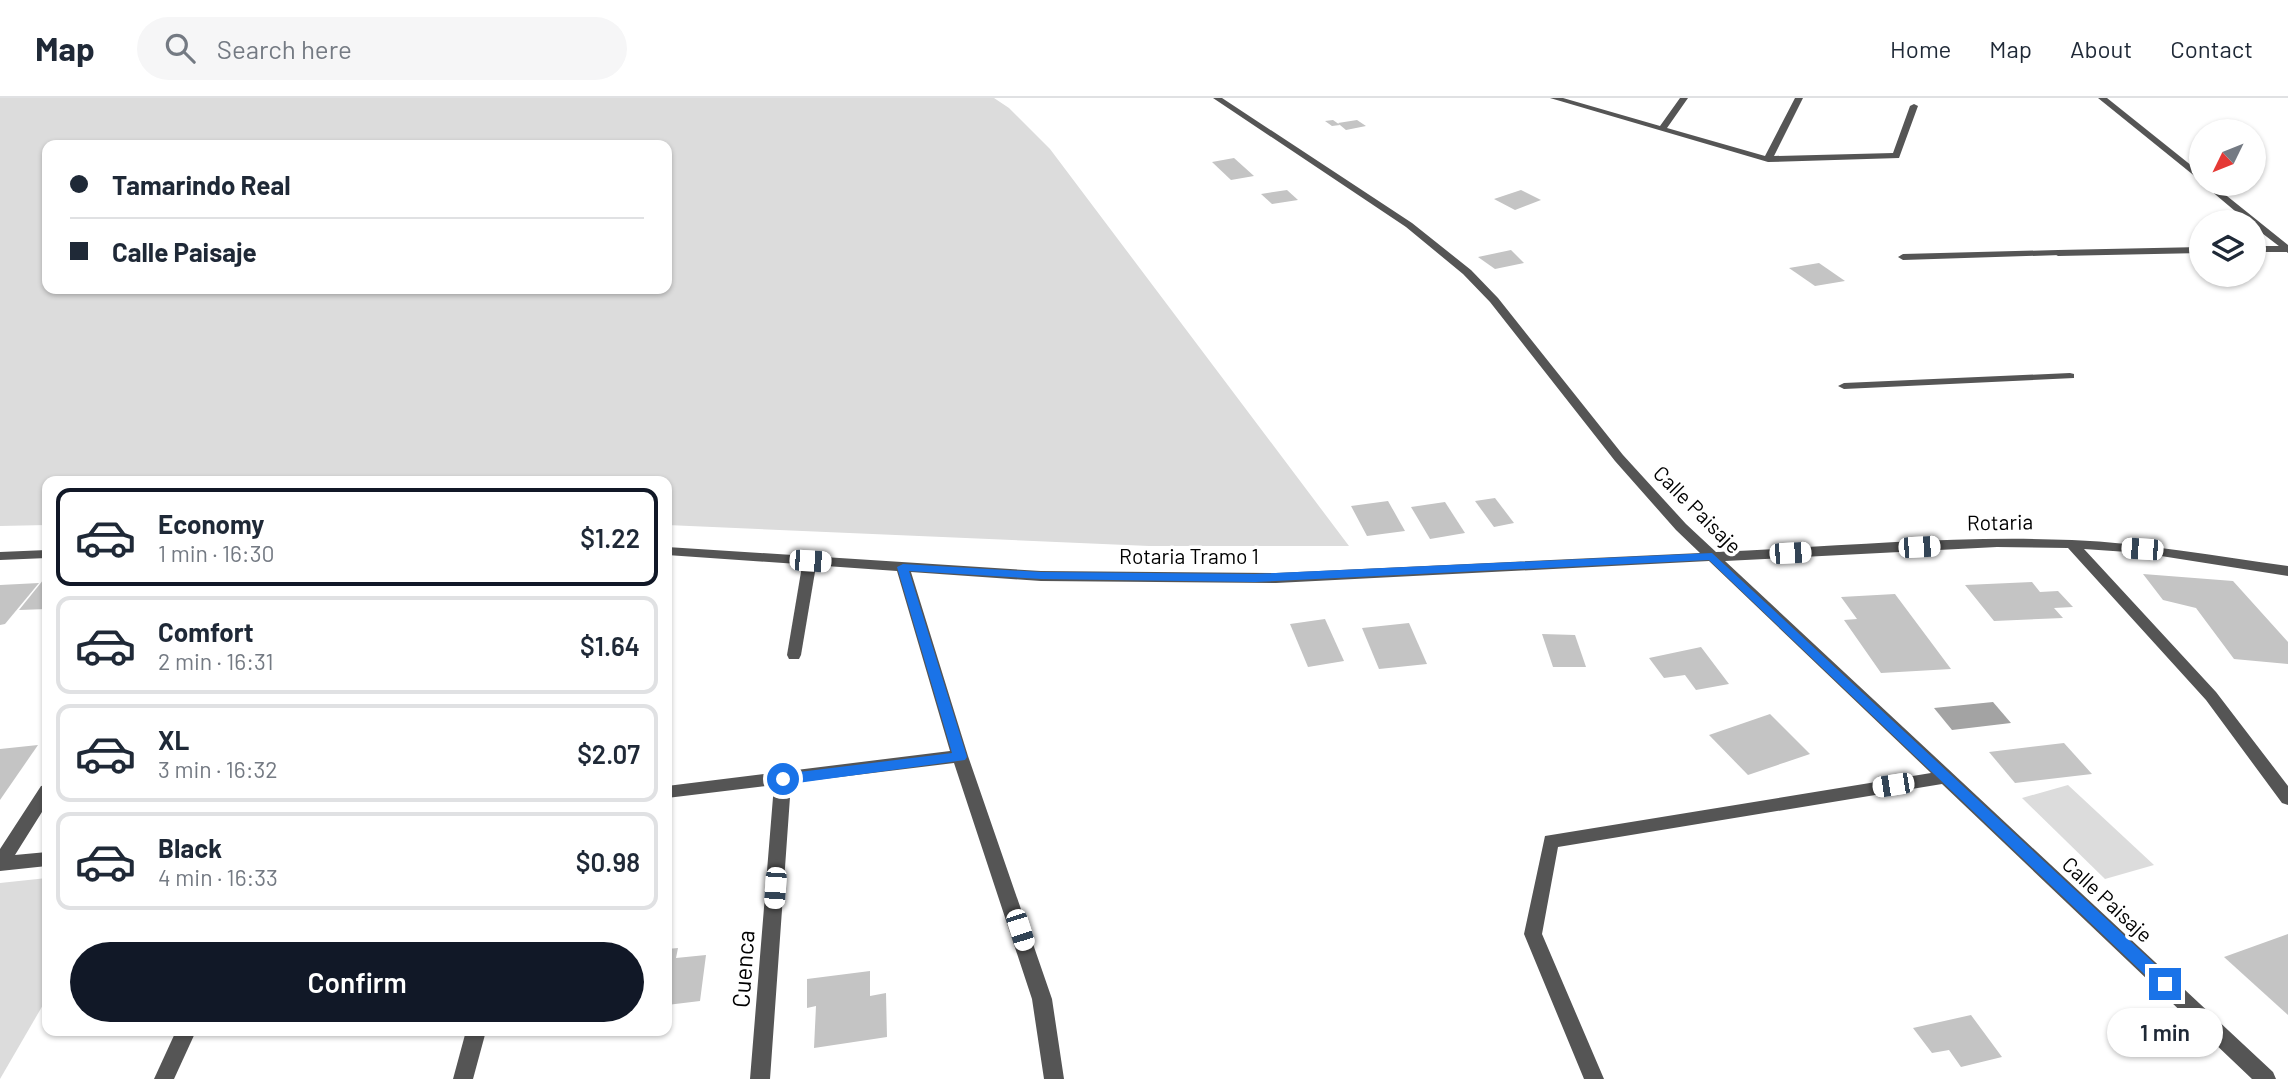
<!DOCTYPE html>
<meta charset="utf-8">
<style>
body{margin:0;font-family:Barlow,sans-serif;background:#f6f6f7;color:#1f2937;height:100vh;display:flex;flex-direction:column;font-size:26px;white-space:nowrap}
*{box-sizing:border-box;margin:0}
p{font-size:23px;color:#747a83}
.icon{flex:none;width:38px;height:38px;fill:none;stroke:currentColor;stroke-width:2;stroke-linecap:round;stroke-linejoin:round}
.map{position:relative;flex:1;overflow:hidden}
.side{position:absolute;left:42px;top:378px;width:630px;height:560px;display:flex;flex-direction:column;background:#fff;border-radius:14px;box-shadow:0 2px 5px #0004}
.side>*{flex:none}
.banner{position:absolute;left:42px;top:42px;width:630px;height:154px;border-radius:14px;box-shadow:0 2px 5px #0004;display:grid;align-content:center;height:154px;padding:0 28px;background:#fff}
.needle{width:46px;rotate:227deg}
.controls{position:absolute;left:2189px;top:21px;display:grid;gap:14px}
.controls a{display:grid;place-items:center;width:77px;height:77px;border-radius:50%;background:#fff;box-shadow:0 2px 5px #0004;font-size:35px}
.end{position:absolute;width:32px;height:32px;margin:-16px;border:9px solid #1a73e8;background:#fff;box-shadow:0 0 0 4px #fff}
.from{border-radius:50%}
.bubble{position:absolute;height:49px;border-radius:24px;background:#fff;box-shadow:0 2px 5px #0004;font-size:23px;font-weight:600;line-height:49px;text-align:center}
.car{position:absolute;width:21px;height:42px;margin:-21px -10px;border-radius:9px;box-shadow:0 0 5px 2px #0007;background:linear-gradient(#fff 24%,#345 0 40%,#fff 0 76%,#345 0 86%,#fff 0)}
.banner b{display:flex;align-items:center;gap:24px;height:66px;font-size:26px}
.banner b+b{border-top:2px solid #e0e1e3}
.banner i{width:18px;height:18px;background:#1f2937}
ul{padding:12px 0 0;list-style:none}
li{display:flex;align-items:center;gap:21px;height:98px;margin:0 14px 10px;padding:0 14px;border:4px solid #e0e1e3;border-radius:14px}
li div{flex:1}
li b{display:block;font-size:26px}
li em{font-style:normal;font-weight:600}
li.selected{border-color:#111827}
li>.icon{width:63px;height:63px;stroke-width:1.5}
.button{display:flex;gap:14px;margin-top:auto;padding:14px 28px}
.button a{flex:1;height:80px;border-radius:42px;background:#111827;color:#fff;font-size:28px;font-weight:600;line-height:80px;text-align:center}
header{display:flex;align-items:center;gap:42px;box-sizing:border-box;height:98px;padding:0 35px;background:#fff;border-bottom:2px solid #e0e1e3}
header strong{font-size:33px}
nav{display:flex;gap:38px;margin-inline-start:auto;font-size:24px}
.search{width:490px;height:63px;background:#f6f6f7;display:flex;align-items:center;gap:18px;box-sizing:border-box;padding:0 24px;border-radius:38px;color:#747a83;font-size:26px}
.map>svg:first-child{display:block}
.green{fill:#dcdcdc;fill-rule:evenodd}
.water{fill:#a3a3a3}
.building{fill:#c4c4c4}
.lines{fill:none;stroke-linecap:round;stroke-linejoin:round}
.lane{fill:#555;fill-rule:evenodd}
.street{fill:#555;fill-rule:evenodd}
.route{fill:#1a73e8}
.labels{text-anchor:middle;stroke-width:7;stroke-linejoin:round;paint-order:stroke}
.street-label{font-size:21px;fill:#000;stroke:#fff}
.near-street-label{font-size:24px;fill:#000;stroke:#fff}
</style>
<header>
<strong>Map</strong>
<div class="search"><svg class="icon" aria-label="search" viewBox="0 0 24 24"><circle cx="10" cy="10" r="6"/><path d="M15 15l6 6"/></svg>Search here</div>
<nav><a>Home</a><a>Map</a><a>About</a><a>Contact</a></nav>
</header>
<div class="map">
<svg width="2288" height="981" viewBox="0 0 2288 981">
<rect width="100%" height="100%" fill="#fff"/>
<g class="green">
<path d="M 0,0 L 994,0 L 1009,10 L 1050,51 L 1349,448 L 1149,448 L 667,427 L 667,383 L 47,383 L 47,427 L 0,428 ZM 47,47 L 667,47 L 667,191 L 47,191 Z"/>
<path d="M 2068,687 L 2154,767 L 2105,781 L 2022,700 Z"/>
<path d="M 47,780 L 47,900 L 0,981 L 0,785 Z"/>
</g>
<path class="water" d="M 1993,604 L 2011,625 L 1952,632 L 1934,610 Z"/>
<g class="building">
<path d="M 1333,22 L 1340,27 L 1338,25 L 1357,22 L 1366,28 L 1346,32 L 1340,27 L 1332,28 L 1325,23 Z"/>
<path d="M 1234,60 L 1254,78 L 1231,82 L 1212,64 Z"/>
<path d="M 1287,92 L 1298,102 L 1272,106 L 1261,96 Z"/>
<path d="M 1521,92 L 1541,102 L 1515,112 L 1494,101 Z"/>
<path d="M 1511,152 L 1524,165 L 1495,171 L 1478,159 Z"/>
<path d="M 1819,165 L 1845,183 L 1815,188 L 1789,170 Z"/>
<path d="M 1495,400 L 1514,425 L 1494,429 L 1475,403 Z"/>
<path d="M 1388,403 L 1405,433 L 1367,438 L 1351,408 Z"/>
<path d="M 1445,404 L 1465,435 L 1430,441 L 1411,409 Z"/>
<path d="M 2143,476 L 2233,483 L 2288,544 L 2288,566 L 2234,561 L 2196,510 L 2163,502 Z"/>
<path d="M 44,481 L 47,481 L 47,511 L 19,512 Z"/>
<path d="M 2032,484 L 2040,494 L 2058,493 L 2073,509 L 2054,510 L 2063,520 L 1994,523 L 1965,487 Z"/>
<path d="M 39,485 L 5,526 L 0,527 L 0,487 Z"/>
<path d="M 1895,496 L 1951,571 L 1881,575 L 1844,522 L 1857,521 L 1841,499 Z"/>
<path d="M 1325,521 L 1344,563 L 1308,569 L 1290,526 Z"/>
<path d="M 1409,525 L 1427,566 L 1379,571 L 1362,530 Z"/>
<path d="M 1542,536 L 1575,537 L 1586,569 L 1553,569 Z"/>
<path d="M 1701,549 L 1729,586 L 1696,592 L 1685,577 L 1664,580 L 1649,560 Z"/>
<path d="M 1770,616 L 1810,656 L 1748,677 L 1709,637 Z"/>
<path d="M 2064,645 L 2092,676 L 2015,685 L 1989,654 Z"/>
<path d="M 38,647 L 0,702 L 0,651 Z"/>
<path d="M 2288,836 L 2288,917 L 2224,859 Z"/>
<path d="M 678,850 L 676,860 L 706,857 L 700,903 L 667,907 L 667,851 Z"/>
<path d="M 870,873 L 870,898 L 886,895 L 887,939 L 814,950 L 816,908 L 807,910 L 807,881 Z"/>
<path d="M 1971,917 L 2002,959 L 1961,969 L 1949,952 L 1932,955 L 1913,930 Z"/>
</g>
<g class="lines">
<g class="lane">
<path d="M 2254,148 L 2287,148 L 2288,154 L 2254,154 Z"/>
<path d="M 2202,149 L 2202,155 L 2058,158 L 2053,155 L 2058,152 Z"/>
<path d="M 2070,275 L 2074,276 L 2074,280 L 1844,291 L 1838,288 L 1844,285 Z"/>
<path d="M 810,458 L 817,462 L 801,557 L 799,561 L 789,561 L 787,557 L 803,462 Z"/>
</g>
<g class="street">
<path d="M 1213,0 L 1222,0 L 1412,125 L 1471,172 L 1498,200 L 1623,357 L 1686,426 L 1716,454 C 1834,449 1954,437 2072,442 C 2144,445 2216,458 2288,468 L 2288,478 L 2142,455 L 2084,451 L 2216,594 L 2288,688 L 2288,707 L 2282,705 L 2206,602 L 2068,450 L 1997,449 L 1725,463 L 2273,974 L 2276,981 L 2252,981 L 1942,686 L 1558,749 L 1542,836 L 1604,981 L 1584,981 L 1524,836 L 1545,738 L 1931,675 L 1709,463 L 1276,485 L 1041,483 L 911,474 L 968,658 L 1052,901 L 1064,981 L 1044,981 L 1032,901 L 954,665 L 791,685 L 770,981 L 750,981 L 774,687 L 667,700 L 667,688 L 950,653 L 897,473 L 667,457 L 667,449 L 1041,473 L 1276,475 L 1700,455 L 1676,432 L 1615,363 L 1490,204 L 1463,176 L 1406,129 Z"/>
<path d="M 1550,0 L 1563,0 L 1660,28 L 1680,0 L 1688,0 L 1667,30 L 1765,58 L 1795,0 L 1803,0 L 1774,58 L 1893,55 L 1910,8 L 1914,6 L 1918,8 L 1899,60 L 1768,64 Z"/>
<path d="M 2098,0 L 2107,0 L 2202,76 L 2202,84 Z"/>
<path d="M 2203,86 L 2212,86 L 2288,147 L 2288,155 L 2254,129 L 2254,124 L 2248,124 Z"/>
<path d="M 2058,152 L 2061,153 L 2061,157 L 1903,162 L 1898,159 L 1903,156 Z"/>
<path d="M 47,452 L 47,460 L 0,462 L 0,454 Z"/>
<path d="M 47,687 L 47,706 L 15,757 L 47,754 L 47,768 L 0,773 L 0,751 L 41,688 Z"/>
<path d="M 176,933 L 196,933 L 174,981 L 154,981 Z"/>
<path d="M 466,933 L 486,933 L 473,981 L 453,981 Z"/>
</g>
</g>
<path class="route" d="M 1712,455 L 2171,881 L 2173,886 L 2171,891 L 2160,891 L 1709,462 L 1255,484 L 1041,481 L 909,473 L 967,659 L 965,662 L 783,687 L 777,681 L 783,676 L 952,655 L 897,469 L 903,466 L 1041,474 L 1255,476 Z"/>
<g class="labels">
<g class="street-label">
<text transform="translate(1697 412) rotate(45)" y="7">Calle Paisaje</text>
<text transform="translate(2000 425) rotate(-1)" y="7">Rotaria</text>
<text x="1189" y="466">Rotaria Tramo 1</text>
<text transform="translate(2107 802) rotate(43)" y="7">Calle Paisaje</text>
</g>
<g class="near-street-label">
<text transform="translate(744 871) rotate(-86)" y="8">Cuenca</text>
</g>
</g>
</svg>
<div class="controls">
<a><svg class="needle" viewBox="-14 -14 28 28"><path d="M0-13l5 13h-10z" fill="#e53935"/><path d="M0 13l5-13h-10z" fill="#747a83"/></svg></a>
<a><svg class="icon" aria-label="layers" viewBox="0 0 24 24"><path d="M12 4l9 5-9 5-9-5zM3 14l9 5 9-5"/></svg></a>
</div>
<i class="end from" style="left:783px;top:681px"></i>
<i class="end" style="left:2165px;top:886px"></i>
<div class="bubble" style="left:2107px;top:910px;width:116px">1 min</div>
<i class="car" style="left:1919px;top:449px;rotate:87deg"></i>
<i class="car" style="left:2142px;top:451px;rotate:274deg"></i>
<i class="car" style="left:1790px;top:455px;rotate:87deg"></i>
<i class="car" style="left:810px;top:463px;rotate:94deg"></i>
<i class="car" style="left:1893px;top:687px;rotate:261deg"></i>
<i class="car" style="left:775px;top:790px;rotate:184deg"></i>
<i class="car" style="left:1020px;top:832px;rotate:162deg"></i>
<div class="banner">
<b><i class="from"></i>Tamarindo Real</b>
<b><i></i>Calle Paisaje</b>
</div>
<section class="side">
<ul>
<li class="selected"><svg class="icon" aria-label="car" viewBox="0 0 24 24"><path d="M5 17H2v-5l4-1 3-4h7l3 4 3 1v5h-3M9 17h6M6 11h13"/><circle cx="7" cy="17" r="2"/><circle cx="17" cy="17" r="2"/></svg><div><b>Economy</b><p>1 min · 16:30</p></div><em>$1.22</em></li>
<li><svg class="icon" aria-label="car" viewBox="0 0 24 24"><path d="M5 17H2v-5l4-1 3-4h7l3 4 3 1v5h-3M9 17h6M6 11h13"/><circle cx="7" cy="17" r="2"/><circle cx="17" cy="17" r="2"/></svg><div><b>Comfort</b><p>2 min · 16:31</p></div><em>$1.64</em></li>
<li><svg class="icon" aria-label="car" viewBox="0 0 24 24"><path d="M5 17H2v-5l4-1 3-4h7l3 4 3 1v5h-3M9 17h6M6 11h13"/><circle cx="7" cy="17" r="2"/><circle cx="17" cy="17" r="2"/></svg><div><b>XL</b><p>3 min · 16:32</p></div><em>$2.07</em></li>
<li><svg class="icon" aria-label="car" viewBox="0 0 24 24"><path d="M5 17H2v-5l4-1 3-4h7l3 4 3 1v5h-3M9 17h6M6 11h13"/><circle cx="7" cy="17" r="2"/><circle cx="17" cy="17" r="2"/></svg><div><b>Black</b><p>4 min · 16:33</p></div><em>$0.98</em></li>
</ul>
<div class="button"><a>Confirm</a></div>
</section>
</div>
